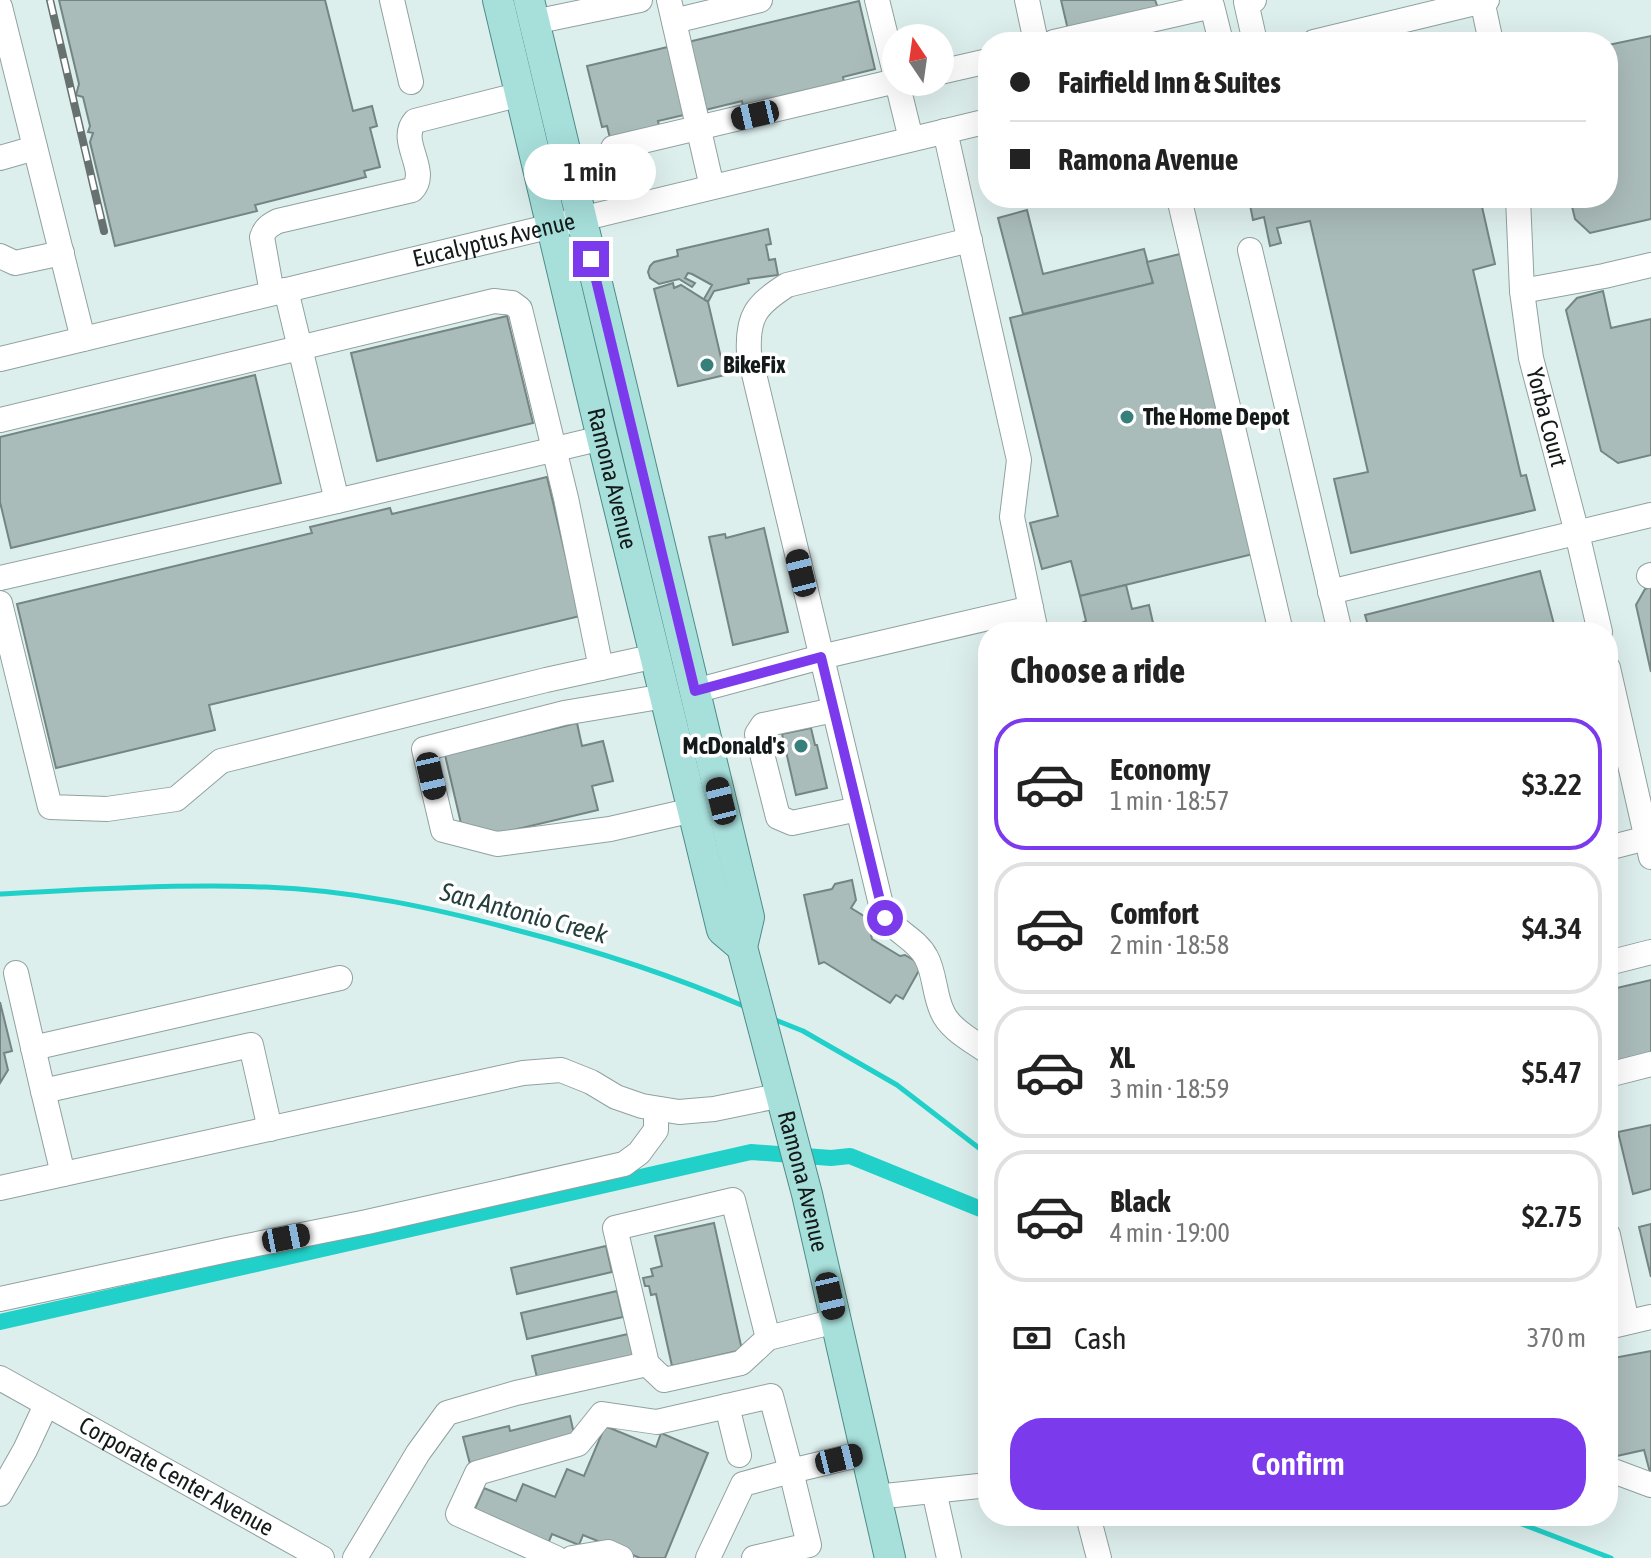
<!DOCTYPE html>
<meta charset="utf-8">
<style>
body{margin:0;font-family:"Asap Condensed",sans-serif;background:#f2f2f2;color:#222;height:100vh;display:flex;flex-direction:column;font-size:30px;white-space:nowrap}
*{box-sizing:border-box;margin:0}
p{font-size:26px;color:#767676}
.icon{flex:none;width:44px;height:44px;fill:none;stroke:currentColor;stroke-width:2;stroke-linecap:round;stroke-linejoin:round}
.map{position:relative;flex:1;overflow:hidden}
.side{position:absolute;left:978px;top:622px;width:640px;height:904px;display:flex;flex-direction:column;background:#fff;border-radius:32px;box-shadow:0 8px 32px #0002}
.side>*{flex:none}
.guide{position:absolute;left:978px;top:32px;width:640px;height:176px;border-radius:32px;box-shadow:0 8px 32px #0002;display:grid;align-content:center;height:176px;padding:0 32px;background:#fff}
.needle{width:52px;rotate:347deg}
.fabs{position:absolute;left:882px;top:24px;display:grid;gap:16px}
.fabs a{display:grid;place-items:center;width:72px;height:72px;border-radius:50%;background:#fff;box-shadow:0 8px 32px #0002;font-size:40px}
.end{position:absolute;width:36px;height:36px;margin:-18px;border:10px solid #7c3aed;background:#fff;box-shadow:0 0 0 4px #fff}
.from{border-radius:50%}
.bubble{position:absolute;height:56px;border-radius:28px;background:#fff;box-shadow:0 8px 32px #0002;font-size:26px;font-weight:600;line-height:56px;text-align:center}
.car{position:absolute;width:24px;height:48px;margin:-24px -12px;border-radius:10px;box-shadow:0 0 6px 2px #0007;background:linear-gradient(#222 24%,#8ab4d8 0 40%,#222 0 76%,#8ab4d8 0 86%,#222 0)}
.guide b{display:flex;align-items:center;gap:28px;height:76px;font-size:30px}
.guide b+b{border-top:2px solid #e0e0e0}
.guide i{width:20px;height:20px;background:#222}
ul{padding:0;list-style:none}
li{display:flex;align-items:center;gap:24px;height:132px;margin:0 16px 12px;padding:0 16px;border:4px solid #e0e0e0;border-radius:32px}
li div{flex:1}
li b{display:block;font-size:30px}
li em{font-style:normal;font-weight:600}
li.current{border-color:#7c3aed}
li>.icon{width:72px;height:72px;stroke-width:1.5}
h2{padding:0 32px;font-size:36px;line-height:96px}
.pay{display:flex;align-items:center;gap:20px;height:88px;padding:0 32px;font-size:30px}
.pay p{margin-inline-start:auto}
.button{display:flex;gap:16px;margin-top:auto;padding:16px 32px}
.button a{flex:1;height:92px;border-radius:32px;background:#7c3aed;color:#fff;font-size:32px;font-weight:600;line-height:92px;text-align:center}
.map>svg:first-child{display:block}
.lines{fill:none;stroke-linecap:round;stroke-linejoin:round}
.stream{stroke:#21d0c8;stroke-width:5}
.canal{stroke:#21d0c8;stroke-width:16}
.building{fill:#aabcba;stroke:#748583;stroke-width:2}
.minor-casing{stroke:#90a19f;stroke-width:26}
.major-casing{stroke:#4d8c88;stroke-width:32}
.minor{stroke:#fff;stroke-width:24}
.major{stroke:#a7dfdb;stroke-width:30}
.rail-casing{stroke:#667170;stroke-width:8}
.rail{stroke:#fff;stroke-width:5;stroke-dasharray:15;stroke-linecap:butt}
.route{stroke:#7c3aed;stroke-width:10}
.poi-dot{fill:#377f7a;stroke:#fff;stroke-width:3}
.labels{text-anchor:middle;stroke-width:7;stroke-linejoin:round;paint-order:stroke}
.street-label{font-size:24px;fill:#131a19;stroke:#fff}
.poi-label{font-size:24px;font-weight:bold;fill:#131a19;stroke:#fff;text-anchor:start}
.water-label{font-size:26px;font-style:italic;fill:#243e3c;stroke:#fff}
</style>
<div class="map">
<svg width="1651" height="1558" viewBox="0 0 1651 1558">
<rect width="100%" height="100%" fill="#ddefed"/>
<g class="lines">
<g class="stream">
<path d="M 0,894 C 89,889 177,884 266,887 C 351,890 434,908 516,930 C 594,950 671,975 746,1007"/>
<path d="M 773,1019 L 803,1031 L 897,1085 L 988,1155"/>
<path d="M 1501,1516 L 1611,1558"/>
</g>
<path class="canal" d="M 0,1322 L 751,1152 L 831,1158 L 850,1156 L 988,1212"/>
</g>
<g class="building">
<path d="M 59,0 L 325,0 L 353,111 L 372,106 L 377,126 L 370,128 L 380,167 L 364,171 L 366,177 L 255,205 L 257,211 L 115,246 L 90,142 L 93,133 L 88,132 L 90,126 L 83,97 L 76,95 L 79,84 Z"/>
<path d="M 1061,0 L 1155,0 L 1158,8 L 1068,30 Z"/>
<path d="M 859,1 L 875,69 L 843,77 L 844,82 L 743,107 L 742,101 L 705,110 L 688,42 Z"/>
<path d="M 1651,36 L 1651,219 L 1590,233 L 1575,219 L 1570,198 L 1608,198 L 1608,45 Z"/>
<path d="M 672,46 L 688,114 L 658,121 L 659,126 L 610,138 L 607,126 L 602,127 L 587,66 Z"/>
<path d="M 1259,198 L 1480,198 L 1495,264 L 1473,270 L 1521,476 L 1526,475 L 1535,510 L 1351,553 L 1334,479 L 1368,472 L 1310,221 L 1277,228 L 1281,243 L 1270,246 L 1264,217 L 1253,220 L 1250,205 L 1260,203 Z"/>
<path d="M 1027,210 L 1043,274 L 1144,249 L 1153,283 L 1023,314 L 998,218 Z"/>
<path d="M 768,229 L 771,244 L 766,245 L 769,260 L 775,259 L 778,275 L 748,279 L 749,283 L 714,291 L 708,302 L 704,299 L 712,285 L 692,274 L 688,273 L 685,278 L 695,283 L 692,287 L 679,279 L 659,284 L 650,278 L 648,272 L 650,266 L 654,262 L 678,256 L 677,250 Z"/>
<path d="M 1180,254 L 1253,554 L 1080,596 L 1071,561 L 1042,569 L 1030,523 L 1058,516 L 1010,318 L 1153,283 L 1147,262 Z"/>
<path d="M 673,283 L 674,288 L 681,285 L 708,302 L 725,375 L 678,386 L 654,289 Z"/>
<path d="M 1603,291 L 1611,328 L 1651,319 L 1651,455 L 1618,463 L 1601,451 L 1566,310 L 1577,298 Z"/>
<path d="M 507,316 L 533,423 L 377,461 L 351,353 Z"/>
<path d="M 255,375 L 281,483 L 11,548 L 0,502 L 0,437 Z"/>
<path d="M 547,477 L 580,616 L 209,705 L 215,730 L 56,768 L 17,604 L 312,533 L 310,527 L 390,508 L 392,514 Z"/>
<path d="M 764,528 L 788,632 L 733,645 L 709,537 L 725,534 L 726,538 Z"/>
<path d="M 1540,571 L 1556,632 L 1370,632 L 1365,615 Z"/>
<path d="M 1126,585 L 1132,609 L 1149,605 L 1155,632 L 1053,632 L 1071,628 L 1086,621 L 1080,596 Z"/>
<path d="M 1651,587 L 1651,672 L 1636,605 L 1645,589 Z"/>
<path d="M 577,723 L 582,746 L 603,741 L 613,781 L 592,786 L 598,810 L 484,837 L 463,832 L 445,755 Z"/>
<path d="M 811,728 L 815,745 L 817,745 L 827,788 L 796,795 L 782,734 Z"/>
<path d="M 852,880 L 856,900 L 851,908 L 867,918 L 872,939 L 900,956 L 905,955 L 922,965 L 903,999 L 896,995 L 890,1003 L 824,962 L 819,964 L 804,895 L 832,889 L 835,884 Z"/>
<path d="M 1651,980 L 1651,1053 L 1608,1063 L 1608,990 Z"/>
<path d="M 0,1002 L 12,1051 L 4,1053 L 8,1070 L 0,1083 Z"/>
<path d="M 1651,1125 L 1651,1189 L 1633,1194 L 1618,1132 Z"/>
<path d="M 714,1223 L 742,1350 L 672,1366 L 656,1294 L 651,1295 L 649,1286 L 645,1286 L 643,1278 L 653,1276 L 651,1269 L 662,1266 L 655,1236 Z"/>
<path d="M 1651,1224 L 1651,1277 L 1639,1227 Z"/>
<path d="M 606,1246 L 612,1272 L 517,1294 L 511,1268 Z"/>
<path d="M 617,1291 L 623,1317 L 527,1339 L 521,1313 Z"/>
<path d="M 628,1334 L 634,1360 L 538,1382 L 532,1356 Z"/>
<path d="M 1651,1351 L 1651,1476 L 1644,1450 L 1608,1458 L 1608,1359 Z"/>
<path d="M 570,1416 L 575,1438 L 470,1464 L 463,1437 L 509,1426 L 510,1431 Z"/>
<path d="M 605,1426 L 656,1447 L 661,1433 L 708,1453 L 665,1558 L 640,1558 L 583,1535 L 579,1545 L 552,1534 L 547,1546 L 472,1515 L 484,1488 L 516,1501 L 523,1484 L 555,1497 L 567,1469 L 584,1476 Z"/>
</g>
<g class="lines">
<defs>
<g id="minor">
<path d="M 392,0 L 411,82"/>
<path d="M 669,0 L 712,187"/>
<path d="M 877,0 L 896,77"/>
<path d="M 1027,0 L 1036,42"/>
<path d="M 1254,0 L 1246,2 L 1255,42"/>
<path d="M 1482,0 L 1491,42"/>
<path d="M 0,7 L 83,339"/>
<path d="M 674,21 L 760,0"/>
<path d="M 534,22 L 640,0"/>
<path d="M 1054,42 L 1212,6 L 1221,42"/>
<path d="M 1314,42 L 1487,0"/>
<path d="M 940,72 L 988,61"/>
<path d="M 897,82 L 911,139"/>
<path d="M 945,131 L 1019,460 L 1012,517 L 1036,632"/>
<path d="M 613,148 L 896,81"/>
<path d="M 0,158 L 35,148"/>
<path d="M 1179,198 L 1281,632"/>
<path id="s1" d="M 1518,198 L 1522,291 L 1531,358 L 1577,533 L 1600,632"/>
<path d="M 970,240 L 787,285 C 756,305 747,316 749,353 L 883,913 C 894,932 916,938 926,957 C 935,973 934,994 942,1011 C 949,1029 973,1041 988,1052"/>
<path d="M 1250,250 L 1340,632"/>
<path d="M 0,256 L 15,263 L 62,253"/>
<path d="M 286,290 L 337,501 L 602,438"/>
<path d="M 1522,291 L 1604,276 L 1651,265"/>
<path d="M 272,293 L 262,237 C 265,228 270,225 278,221 L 412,190 C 431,171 397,141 415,121 L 521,94"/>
<path id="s2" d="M 0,359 L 988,121"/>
<path d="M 0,420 L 494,301 L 512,303 L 520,309 L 566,498 L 601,668"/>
<path d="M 1649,576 L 1651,575"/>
<path d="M 0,578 L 337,501"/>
<path d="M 1330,592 L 1651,515"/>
<path d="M 0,603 L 50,807 L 107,809 L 176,799 L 221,761 L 546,680 L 656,656"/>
<path d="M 1608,668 L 1651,857"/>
<path d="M 695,691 L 821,657 L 1031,608"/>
<path d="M 665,696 L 564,713 L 424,749 L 443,830 L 497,844 L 610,829 L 693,810"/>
<path d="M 834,710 L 763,725 L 757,734 L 778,817 L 792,823 L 858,809"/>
<path d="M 1608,848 L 1647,838"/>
<path d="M 1608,963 L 1651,952"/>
<path d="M 16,973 L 43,1091 L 251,1045 L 270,1129"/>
<path d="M 33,1048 L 340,978"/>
<path d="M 1608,1075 L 1651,1064"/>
<path d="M 43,1091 L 63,1174"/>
<path d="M 0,1188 L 523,1073 L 561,1070 L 591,1082 L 616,1097 L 642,1106 L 679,1112 L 714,1109 L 782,1095"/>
<path d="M 1608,1235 L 1627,1322"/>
<path d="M 0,1299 L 232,1249 L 367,1222 L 624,1164 L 639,1153 L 656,1130 L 656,1109"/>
<path d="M 1608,1327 L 1651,1317"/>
<path d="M 768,1338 L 733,1200 L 615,1228 L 647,1364 L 664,1380 L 741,1363 L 768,1338 L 836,1321"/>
<path id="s3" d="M 0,1378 L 322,1558"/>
<path d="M 727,1406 L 739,1455"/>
<path d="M 1608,1469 L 1651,1485"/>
<path d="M 934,1491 L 949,1558"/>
<path d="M 0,1494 L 25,1450 L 46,1405"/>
<path d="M 876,1497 L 988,1485"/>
<path d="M 1088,1516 L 1099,1558"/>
<path d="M 355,1558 L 418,1453 L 447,1413 L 516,1393 L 647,1364"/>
<path d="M 556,1558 L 458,1514 L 477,1473 L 578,1444 L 602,1414 L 657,1422 L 771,1396 L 791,1471 L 866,1453"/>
<path d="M 572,1558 L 608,1552 L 621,1558"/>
<path d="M 708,1558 L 743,1484 L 791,1471 L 809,1545 L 754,1558"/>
</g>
<g id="major">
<path id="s4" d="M 498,0 L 602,438 L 722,930 L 742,947"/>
<path id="s5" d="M 529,0 L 749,917 L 742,947 L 807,1194 L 890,1558"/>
</g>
</defs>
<use href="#minor" class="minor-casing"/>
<use href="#major" class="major-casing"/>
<use href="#minor" class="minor"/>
<use href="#major" class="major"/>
<defs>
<path id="rail" d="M 50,0 L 104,231"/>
</defs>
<use href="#rail" class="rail-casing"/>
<use href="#rail" class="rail"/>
</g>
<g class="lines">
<path class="route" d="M 591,259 L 695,691 L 821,657 L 883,913 L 885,918"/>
</g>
<g class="poi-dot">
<circle cx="707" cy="365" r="8"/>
<circle cx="1127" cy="417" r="8"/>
<circle cx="801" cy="746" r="8"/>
</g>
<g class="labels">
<g class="street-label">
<text dy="8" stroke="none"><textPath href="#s2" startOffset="508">Eucalyptus Avenue</textPath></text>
<text dy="8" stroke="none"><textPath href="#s1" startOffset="222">Yorba Court</textPath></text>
<text dy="8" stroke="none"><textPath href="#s4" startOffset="492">Ramona Avenue</textPath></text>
<text dy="8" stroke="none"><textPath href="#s5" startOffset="1216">Ramona Avenue</textPath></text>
<text dy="8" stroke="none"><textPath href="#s3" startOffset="202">Corporate Center Avenue</textPath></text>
</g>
<g class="poi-label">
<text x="723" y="373">BikeFix</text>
<text x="1143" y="425">The Home Depot</text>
<text x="785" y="754" text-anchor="end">McDonald's</text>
</g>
<g class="water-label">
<text transform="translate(524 913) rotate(15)" y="9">San Antonio Creek</text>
</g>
</g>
</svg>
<div class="fabs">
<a><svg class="needle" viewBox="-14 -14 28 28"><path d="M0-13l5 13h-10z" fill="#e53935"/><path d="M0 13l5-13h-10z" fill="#767676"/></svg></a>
</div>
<i class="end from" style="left:885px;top:918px"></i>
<i class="end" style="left:591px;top:259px"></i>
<div class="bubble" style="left:524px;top:144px;width:132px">1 min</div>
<i class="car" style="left:755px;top:115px;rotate:257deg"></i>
<i class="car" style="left:801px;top:573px;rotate:346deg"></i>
<i class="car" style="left:431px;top:776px;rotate:167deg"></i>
<i class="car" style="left:721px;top:801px;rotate:346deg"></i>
<i class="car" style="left:286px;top:1238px;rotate:79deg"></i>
<i class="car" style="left:830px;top:1296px;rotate:167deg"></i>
<i class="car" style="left:839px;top:1459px;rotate:76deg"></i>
<div class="guide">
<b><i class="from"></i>Fairfield Inn &amp; Suites</b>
<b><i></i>Ramona Avenue</b>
</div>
<section class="side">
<h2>Choose a ride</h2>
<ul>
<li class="current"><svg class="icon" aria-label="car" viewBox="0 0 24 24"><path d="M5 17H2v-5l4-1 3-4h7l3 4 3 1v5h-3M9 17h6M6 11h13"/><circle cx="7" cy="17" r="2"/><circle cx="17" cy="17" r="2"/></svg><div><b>Economy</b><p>1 min · 18:57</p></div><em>$3.22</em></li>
<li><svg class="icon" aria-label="car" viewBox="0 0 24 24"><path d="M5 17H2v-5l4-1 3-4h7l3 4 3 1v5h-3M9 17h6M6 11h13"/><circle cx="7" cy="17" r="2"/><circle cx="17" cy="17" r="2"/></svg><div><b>Comfort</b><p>2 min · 18:58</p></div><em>$4.34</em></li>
<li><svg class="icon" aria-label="car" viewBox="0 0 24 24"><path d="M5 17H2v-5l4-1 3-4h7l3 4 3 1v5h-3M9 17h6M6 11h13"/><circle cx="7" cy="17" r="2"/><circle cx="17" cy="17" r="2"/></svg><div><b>XL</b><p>3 min · 18:59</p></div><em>$5.47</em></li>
<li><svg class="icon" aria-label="car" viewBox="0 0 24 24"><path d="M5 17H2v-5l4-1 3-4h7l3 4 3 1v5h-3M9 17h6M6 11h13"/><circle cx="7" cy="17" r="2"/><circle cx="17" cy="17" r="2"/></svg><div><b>Black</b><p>4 min · 19:00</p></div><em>$2.75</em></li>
</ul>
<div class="pay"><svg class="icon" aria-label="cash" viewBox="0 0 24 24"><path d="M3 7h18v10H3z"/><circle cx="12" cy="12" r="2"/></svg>Cash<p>370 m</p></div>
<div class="button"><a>Confirm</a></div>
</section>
</div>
